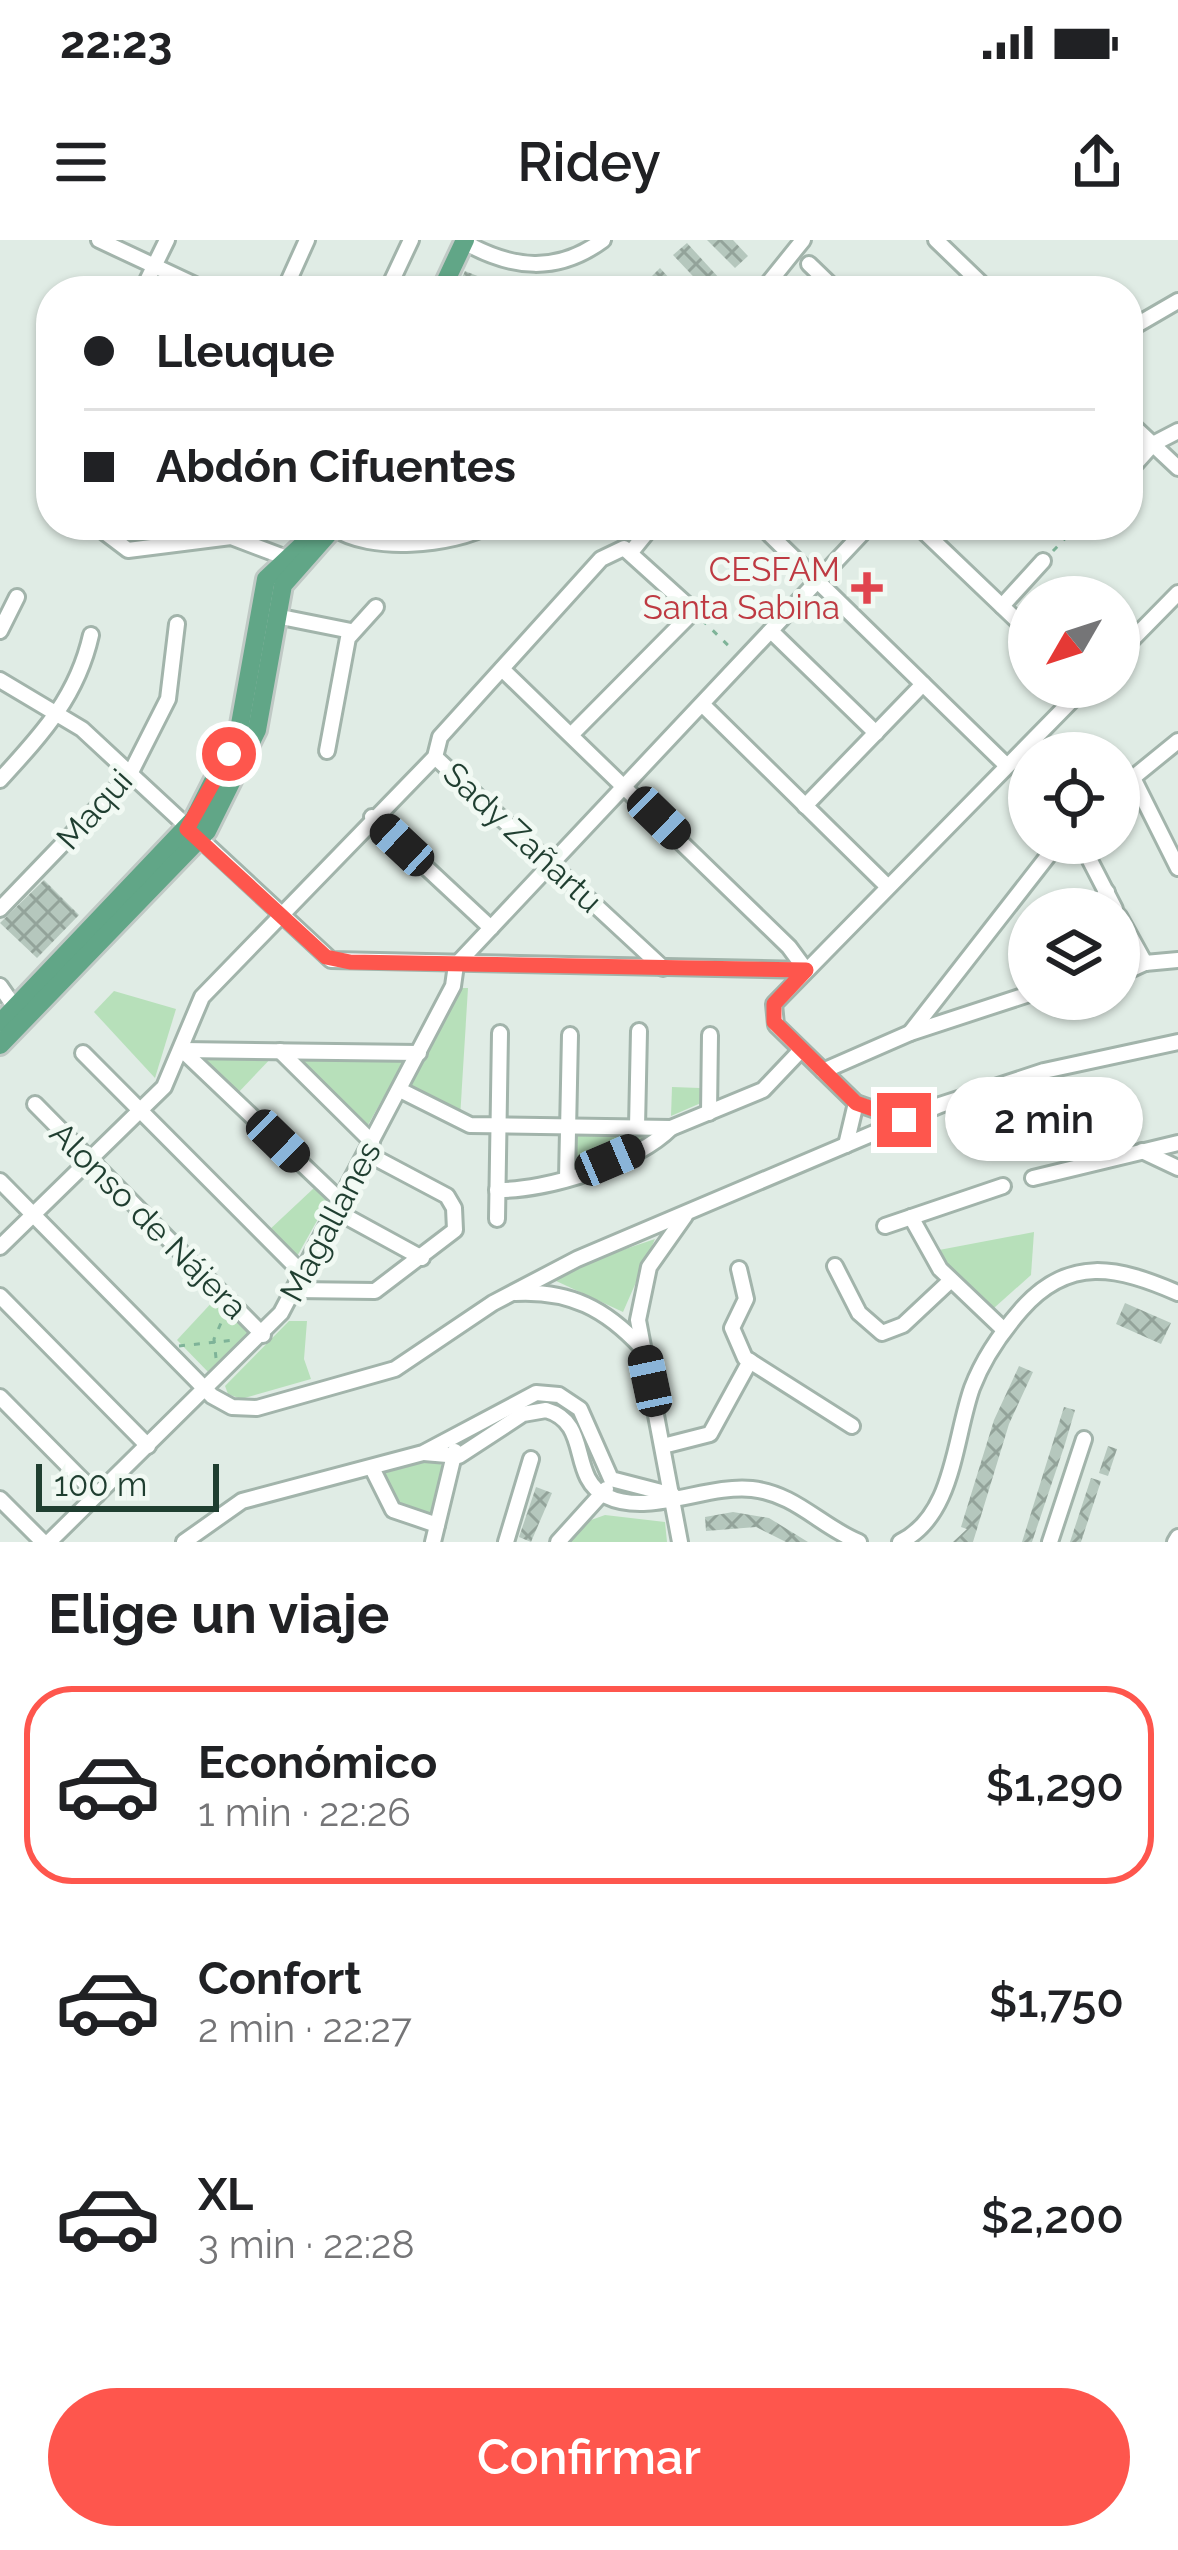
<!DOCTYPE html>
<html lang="es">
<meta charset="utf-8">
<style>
body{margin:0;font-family:Raleway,sans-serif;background:#f2f2f2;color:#202124;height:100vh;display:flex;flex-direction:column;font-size:45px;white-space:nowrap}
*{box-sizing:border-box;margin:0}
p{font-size:39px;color:#757577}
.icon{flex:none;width:66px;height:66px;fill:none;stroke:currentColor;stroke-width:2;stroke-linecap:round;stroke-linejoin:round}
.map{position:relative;height:1302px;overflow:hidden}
.drawer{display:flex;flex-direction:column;background:#fff;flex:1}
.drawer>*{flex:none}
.top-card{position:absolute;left:36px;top:36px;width:1107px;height:264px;border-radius:48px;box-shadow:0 3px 9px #0004;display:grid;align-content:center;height:264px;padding:0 48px;background:#fff}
.needle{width:78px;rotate:231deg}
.fabs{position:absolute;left:1008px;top:336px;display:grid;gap:24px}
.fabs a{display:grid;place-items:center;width:132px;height:132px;border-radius:50%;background:#fff;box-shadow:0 3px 9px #0004;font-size:60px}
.scale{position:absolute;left:36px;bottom:30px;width:183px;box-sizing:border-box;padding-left:12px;border:6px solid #1f3e30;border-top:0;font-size:33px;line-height:42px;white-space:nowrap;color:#1f3e30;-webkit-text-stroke:9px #f1f9f3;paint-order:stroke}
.end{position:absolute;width:54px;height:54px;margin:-27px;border:15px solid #fe564d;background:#fff;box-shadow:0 0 0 6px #fff}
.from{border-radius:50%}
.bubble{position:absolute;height:84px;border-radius:42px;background:#fff;box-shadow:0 3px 9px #0004;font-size:39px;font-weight:600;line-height:84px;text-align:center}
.car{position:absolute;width:36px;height:72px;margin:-36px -18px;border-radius:15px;box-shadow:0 0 9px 3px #0007;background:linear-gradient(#222 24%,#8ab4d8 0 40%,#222 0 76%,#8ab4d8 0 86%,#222 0)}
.top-card b{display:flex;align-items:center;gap:42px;height:114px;font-size:45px}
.top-card b+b{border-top:3px solid #e0e0e0}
.top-card i{width:30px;height:30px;background:#202124}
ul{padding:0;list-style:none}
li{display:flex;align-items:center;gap:36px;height:198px;margin:0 24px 18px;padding:0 24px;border:6px solid transparent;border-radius:48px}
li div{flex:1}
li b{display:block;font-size:45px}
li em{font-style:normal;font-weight:600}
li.active{border-color:#fe564d}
li>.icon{width:108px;height:108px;stroke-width:1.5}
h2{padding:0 48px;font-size:54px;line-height:144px}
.button{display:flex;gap:24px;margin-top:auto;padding:24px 48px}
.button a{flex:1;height:138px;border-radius:72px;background:#fe564d;color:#fff;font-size:48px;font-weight:600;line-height:138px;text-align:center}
.status{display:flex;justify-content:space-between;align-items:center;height:84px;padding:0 60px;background:#fff;direction:ltr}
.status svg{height:33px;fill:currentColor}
header{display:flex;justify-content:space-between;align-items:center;height:156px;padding:0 48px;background:#fff;font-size:54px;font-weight:600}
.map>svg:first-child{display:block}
.green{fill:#b7e0ba}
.building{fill:url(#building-cross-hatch)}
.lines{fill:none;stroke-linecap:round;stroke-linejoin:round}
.minor-casing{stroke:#a2b4ab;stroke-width:20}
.major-casing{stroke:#c0c9c5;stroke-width:24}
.path{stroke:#7eb398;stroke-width:3;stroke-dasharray:6 9;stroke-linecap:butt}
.minor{stroke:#fff;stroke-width:14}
.major{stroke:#61a687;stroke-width:18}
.route{stroke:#fe564d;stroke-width:15}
.health-dot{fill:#e0444e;stroke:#f1f9f3;stroke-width:4.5}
.labels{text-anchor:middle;stroke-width:10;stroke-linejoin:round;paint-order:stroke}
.health-label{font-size:33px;fill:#be3a42;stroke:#f1f9f3;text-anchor:end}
.street-label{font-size:33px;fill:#1f3e30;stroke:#f1f9f3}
</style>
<div class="status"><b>22:23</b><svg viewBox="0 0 49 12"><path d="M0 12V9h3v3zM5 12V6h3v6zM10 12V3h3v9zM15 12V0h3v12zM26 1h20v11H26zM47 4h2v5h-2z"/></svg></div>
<header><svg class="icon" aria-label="menu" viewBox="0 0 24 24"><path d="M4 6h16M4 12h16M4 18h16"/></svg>Ridey<svg class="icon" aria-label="share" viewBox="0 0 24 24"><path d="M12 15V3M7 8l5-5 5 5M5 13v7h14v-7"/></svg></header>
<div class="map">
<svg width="1178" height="1302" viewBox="0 0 1178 1302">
<defs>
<pattern id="building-cross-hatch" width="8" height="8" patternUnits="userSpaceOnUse" patternTransform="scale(3)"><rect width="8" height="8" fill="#b5c7bd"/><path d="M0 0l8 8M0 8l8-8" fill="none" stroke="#93a39a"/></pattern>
</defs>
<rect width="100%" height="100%" fill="#e0ece5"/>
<g class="green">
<path d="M 458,748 L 468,748 L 460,878 L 412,852 L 409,842 Z"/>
<path d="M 114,751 L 176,769 L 155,838 L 94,772 Z"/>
<path d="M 193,814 L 275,814 L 236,855 Z"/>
<path d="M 291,814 L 404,821 L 368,885 Z"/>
<path d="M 672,847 L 700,848 L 701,863 L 671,876 Z"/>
<path d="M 576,890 L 649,894 L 649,897 L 574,932 Z"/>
<path d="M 314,948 L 328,961 L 295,1020 L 267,992 Z"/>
<path d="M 1034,992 L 1031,1035 L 994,1068 L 945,1028 L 939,1010 Z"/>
<path d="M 655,999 L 623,1072 L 554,1040 L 575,1026 Z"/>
<path d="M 217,1057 L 254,1096 L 212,1136 L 177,1100 Z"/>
<path d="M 289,1081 L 307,1081 L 304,1119 L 311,1139 L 241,1159 L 228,1154 L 225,1146 Z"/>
<path d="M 434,1219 L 445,1228 L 433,1278 L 400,1272 L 380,1234 Z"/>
<path d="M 605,1275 L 665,1282 L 667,1302 L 569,1302 L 580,1284 Z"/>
</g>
<g class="building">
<path d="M 707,0 L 733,0 L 748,16 L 735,28 Z"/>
<path d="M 687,3 L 731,51 L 707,51 L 673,15 Z"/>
<path d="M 660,28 L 681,51 L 657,51 L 647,41 Z"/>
<path d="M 465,31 L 480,37 L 474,51 L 456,51 Z"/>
<path d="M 44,640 L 79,675 L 37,718 L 0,683 Z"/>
<path d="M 1125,1063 L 1171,1083 L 1161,1104 L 1116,1084 Z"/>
<path d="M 1019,1126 L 1033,1132 L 1009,1184 L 973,1302 L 953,1302 L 967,1289 L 961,1287 L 994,1180 Z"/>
<path d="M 1064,1167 L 1075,1170 L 1065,1204 L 1032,1302 L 1022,1302 Z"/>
<path d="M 1108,1206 L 1117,1209 L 1108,1236 L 1099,1233 Z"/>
<path d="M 1091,1238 L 1101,1241 L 1081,1302 L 1070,1302 Z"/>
<path d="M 536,1247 L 552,1253 L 531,1302 L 519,1297 Z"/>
<path d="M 733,1272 L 769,1278 L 808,1302 L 786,1302 L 756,1287 L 706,1291 L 705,1277 Z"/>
</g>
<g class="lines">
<defs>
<g id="minor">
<path d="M 99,0 L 208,51"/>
<path d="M 936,0 L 989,51"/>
<path d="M 464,2 C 512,29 557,34 603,0"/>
<path d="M 809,24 L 837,51"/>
<path d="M 142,51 L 167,0"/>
<path d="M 284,51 L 307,0"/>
<path d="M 387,51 L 411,0"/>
<path d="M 762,51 L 803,0"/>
<path d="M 1128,90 L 1178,61"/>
<path d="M 1128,181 L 1178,228"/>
<path d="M 1128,232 L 1153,204 L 1178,191"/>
<path d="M 95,285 L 128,310 L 231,297 L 284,317"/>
<path d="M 760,285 L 1006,525"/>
<path d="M 917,285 L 1029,392"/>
<path d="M 334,288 C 370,313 452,306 490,285"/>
<path d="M 631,312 L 653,285"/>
<path d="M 1002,366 L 1043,321"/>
<path d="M 276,376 L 351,391"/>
<path d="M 0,391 L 17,357"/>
<path d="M 771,391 L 876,493"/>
<path d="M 1119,413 L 1178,353"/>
<path d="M 502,429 L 789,707 L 806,730"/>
<path d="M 0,440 L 82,489 L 331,720 L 806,730"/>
<path d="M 703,465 L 887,646"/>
<path d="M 327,511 L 348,398 L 376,367"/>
<path d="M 435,517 L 663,728"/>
<path d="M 1133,538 L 1178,628"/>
<path d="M 0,540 C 42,494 77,457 91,395"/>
<path d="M 1119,549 L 1178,501"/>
<path d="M 805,566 L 923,444"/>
<path d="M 372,577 L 491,688"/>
<path d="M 1081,603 L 1115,669"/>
<path d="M 0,669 L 130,534 L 168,459 L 177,384"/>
<path d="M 1093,669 L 1107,652"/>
<path d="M 1119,676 L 1145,723"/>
<path d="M 1145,723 L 1178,720"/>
<path d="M 456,725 L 870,285"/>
<path d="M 1119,735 L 1145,723"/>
<path d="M 0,746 L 18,772"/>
<path d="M 910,793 L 1058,603"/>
<path d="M 182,810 L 419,813"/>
<path d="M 182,810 L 341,961"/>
<path d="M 280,811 L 372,902"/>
<path d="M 83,813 L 303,1034"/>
<path d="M 823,831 L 910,793 L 1029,754"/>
<path d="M 400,850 L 470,885 L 671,888 L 763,850 L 801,810"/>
<path d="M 35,864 L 263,1095"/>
<path d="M 709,873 L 710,795"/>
<path d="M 904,880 L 856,863 L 776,785 L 774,764 L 1085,447"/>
<path d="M 637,887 L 639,791"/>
<path d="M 846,905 L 856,863"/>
<path d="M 1142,911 L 1178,928"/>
<path d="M 1033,938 L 1178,903"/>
<path d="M 567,939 L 570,795"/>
<path d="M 0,941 L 212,1156 L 232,1167 L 257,1168 L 395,1129 L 493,1063 L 577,1019 L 940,865 L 1044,831 L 1178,802"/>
<path d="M 497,950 C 546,951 636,923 671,888"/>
<path d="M 336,971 L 422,1018"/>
<path d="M 911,977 L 940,1029 L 1004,1090"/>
<path d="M 497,979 L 500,793"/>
<path d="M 885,986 L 1003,946"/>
<path d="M 0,1007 L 164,847 L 202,757 L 435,517 L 440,497 L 601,319 L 624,308 L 686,364 L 690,375 L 572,494"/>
<path d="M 835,1026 L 859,1073 L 882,1093 L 903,1085 L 950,1041"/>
<path d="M 739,1029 L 746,1059 L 732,1088 L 745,1118 L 852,1186"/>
<path d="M 295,1050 L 375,1051 L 455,990 L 454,968 L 447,956 L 366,913"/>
<path d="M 515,1053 C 570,1050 606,1069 642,1108"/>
<path d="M 0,1056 L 148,1206"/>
<path d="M 0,1157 L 97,1255"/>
<path d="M 663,1206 L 710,1194 L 750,1121"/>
<path d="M 424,1213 L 459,1216 L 523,1174 L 546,1170 C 592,1183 568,1237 606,1256 C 649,1277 706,1244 752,1249 C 796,1254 820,1286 859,1302"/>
<path d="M 372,1228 L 393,1270 L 437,1285"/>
<path d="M 0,1259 L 43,1302"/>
<path d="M 49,1302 L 281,1073 L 453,746 L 456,725"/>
<path d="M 184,1302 L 242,1261 L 423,1213 L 536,1153 L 559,1155 L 580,1169 L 611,1239 L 673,1255"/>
<path d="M 433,1302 L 455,1211"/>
<path d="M 506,1302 L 531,1219"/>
<path d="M 558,1302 L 606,1249"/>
<path d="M 680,1302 L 638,1080 L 649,1027 L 685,976"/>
<path d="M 900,1302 C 954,1276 954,1199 972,1148 C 983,1119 1000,1094 1021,1070 C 1069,1015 1118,1027 1178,1053"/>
<path d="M 1050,1302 L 1084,1199"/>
<path d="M 1175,1302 L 1178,1297"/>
</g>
<g id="major">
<path d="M 441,51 L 465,0"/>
<path d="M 0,783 L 194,579 L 239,490 L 266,339 L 315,293 L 334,288"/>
<path d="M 0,805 L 207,591 L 257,490 L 283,345 L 336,285"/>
</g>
</defs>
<use href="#minor" class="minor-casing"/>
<use href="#major" class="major-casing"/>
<g class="path">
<path d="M 1053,311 L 1078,285"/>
<path d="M 702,380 L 734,411"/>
<path d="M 179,1106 L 235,1100"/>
<path d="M 216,1118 L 214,1099 L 224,1076"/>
</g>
<use href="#minor" class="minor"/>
<use href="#major" class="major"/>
</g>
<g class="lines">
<path class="route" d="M 229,514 L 187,589 L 326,717 L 350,722 L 806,730 L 774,764 L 774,782 L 856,863 L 904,880"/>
</g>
<path class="health-dot" d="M861 330h12v12h12v12h-12v12h-12v-12h-12v-12h12z"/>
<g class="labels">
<g class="health-label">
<text x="840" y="341">CESFAM<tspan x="840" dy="38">Santa Sabina</tspan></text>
</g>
<g class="street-label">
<text transform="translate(94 569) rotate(-48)" y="12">Maqui</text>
<text transform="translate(523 597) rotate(43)" y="12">Sady Zañartu</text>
<text transform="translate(149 980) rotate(45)" y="12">Alonso de Nájera</text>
<text transform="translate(330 981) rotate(-62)" y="12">Magallanes</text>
</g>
</g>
</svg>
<div class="fabs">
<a><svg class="needle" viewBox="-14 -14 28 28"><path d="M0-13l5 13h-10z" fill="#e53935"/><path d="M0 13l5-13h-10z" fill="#757577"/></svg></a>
<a><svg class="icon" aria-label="locate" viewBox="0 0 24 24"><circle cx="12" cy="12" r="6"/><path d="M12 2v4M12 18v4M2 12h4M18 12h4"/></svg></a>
<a><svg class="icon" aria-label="layers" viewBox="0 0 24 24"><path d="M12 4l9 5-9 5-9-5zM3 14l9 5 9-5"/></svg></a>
</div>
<div class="scale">100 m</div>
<i class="end from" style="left:229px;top:514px"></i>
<i class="end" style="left:904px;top:880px"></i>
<div class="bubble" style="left:945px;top:837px;width:198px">2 min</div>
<i class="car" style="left:659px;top:578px;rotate:134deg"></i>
<i class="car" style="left:402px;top:605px;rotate:313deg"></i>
<i class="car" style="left:278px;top:901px;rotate:134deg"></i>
<i class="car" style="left:610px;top:920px;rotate:67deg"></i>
<i class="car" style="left:650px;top:1141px;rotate:348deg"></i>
<div class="top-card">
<b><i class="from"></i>Lleuque</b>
<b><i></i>Abdón Cifuentes</b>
</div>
</div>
<section class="drawer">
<h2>Elige un viaje</h2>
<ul>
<li class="active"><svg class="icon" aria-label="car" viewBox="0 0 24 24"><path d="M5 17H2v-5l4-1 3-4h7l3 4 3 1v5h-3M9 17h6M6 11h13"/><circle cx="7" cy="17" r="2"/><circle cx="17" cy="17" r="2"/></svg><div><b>Económico</b><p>1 min · 22:26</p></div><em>$1,290</em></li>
<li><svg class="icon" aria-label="car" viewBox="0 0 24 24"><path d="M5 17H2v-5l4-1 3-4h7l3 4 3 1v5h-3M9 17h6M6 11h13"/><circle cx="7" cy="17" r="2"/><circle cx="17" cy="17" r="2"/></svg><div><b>Confort</b><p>2 min · 22:27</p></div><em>$1,750</em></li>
<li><svg class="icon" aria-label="car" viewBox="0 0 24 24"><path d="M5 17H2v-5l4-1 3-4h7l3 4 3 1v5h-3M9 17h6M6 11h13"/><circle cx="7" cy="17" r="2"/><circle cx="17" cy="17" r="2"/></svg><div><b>XL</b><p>3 min · 22:28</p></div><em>$2,200</em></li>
</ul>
<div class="button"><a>Confirmar</a></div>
</section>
